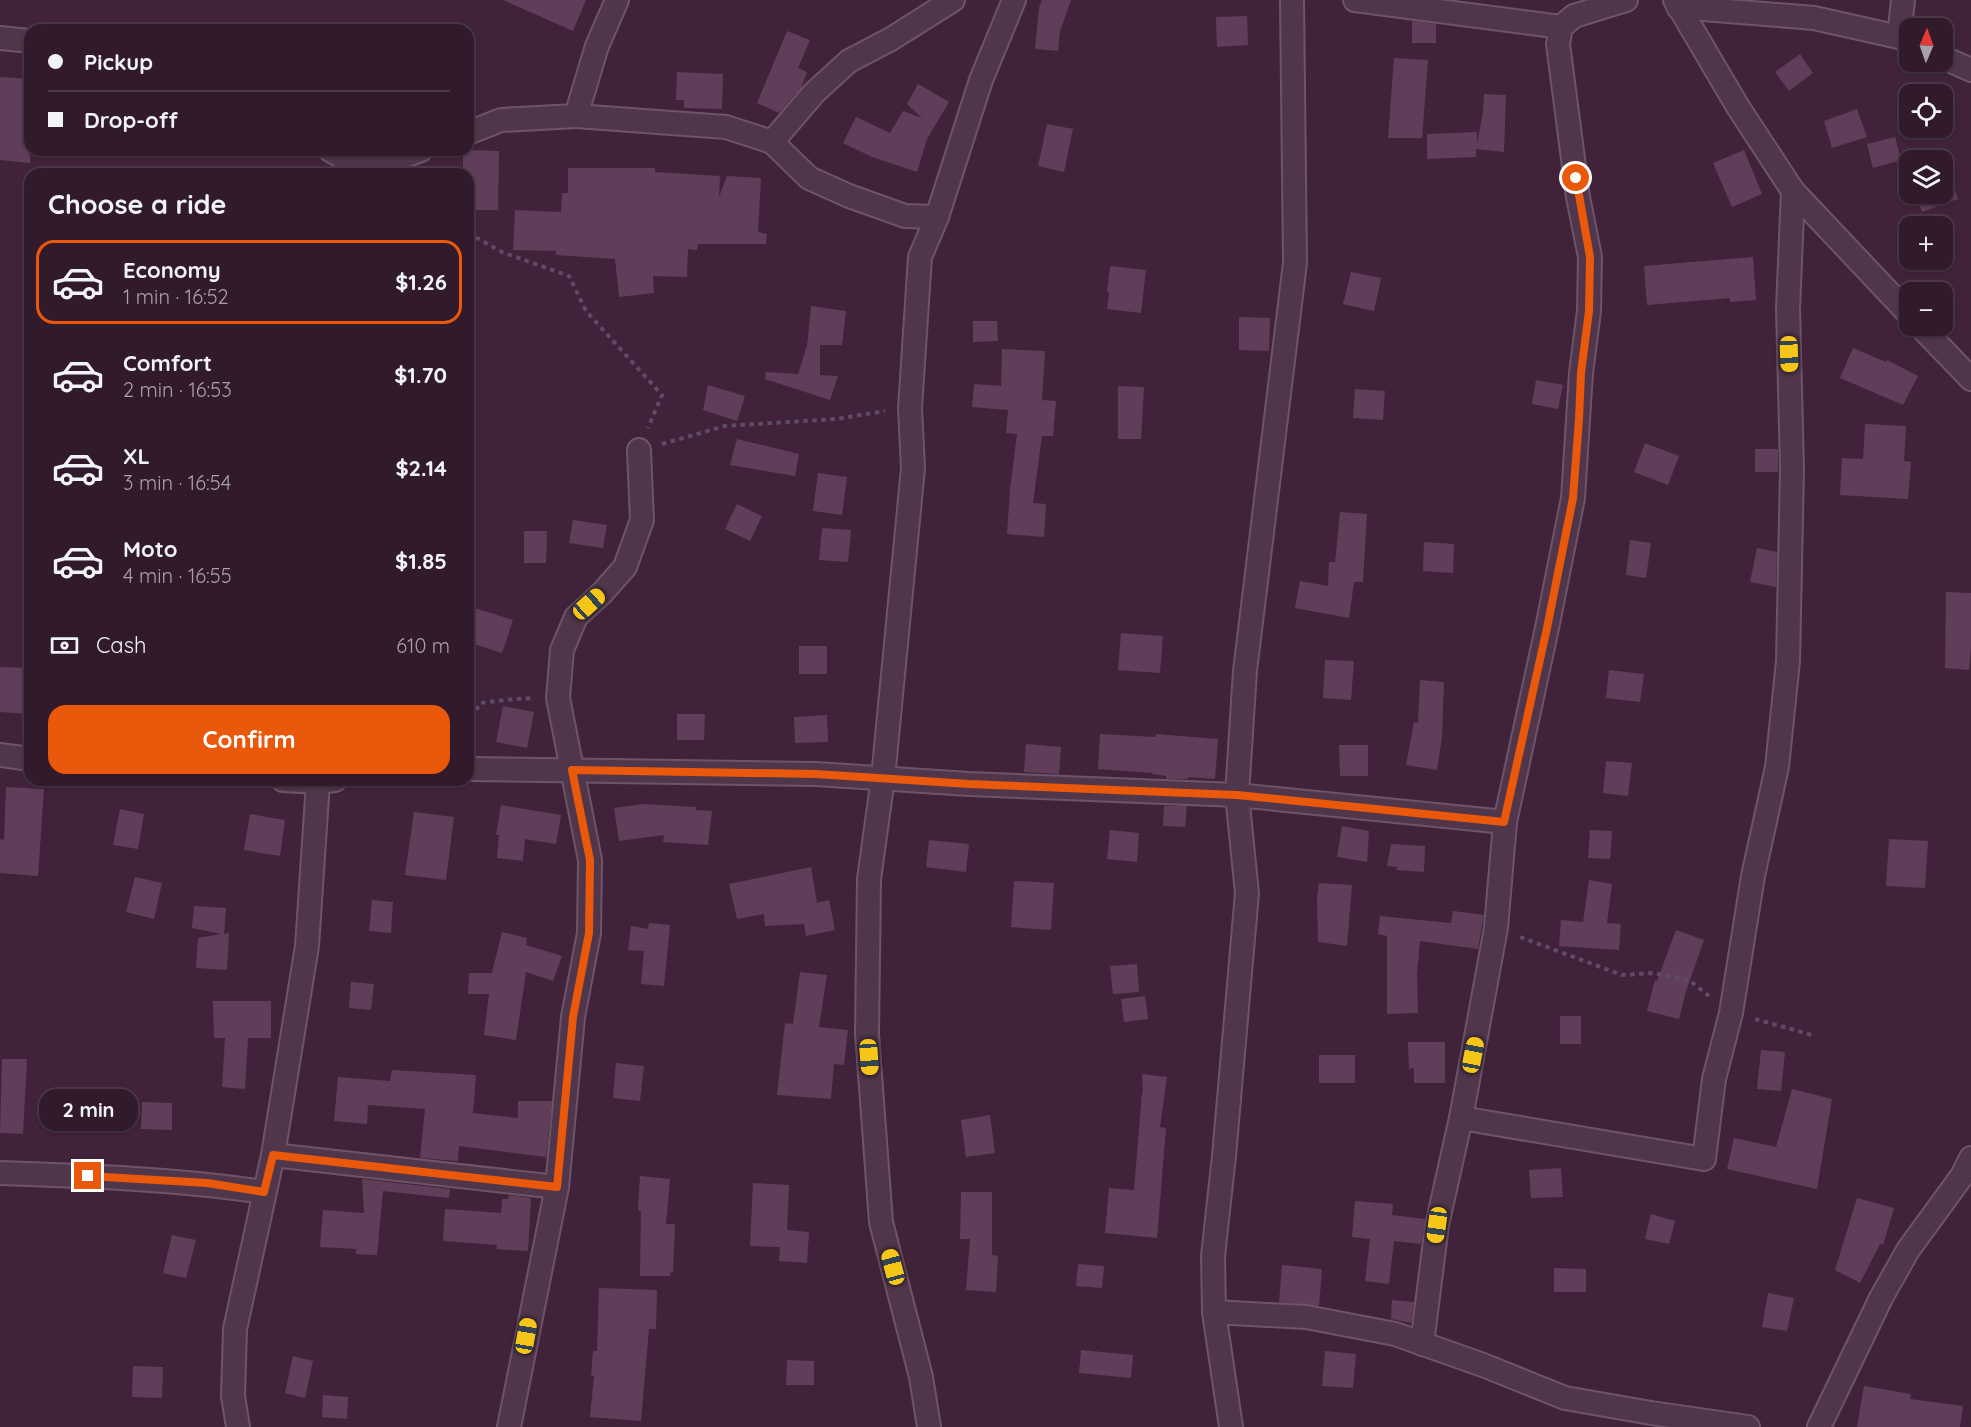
<!DOCTYPE html>
<meta charset="utf-8">
<style>
body{margin:0;font-family:Quicksand,sans-serif;background:#382334;color:#f1f3f6;height:100vh;display:flex;flex-direction:column;font-size:22px;white-space:nowrap}
*{box-sizing:border-box;margin:0}
p{font-size:20px;color:#a8a1a9}
.icon{flex:none;width:33px;height:33px;fill:none;stroke:currentColor;stroke-width:2;stroke-linecap:round;stroke-linejoin:round}
.map{position:relative;flex:1;overflow:hidden}
.details{position:absolute;left:24px;top:168px;width:450px;height:618px;display:flex;flex-direction:column;background:#301a2c;border-radius:18px;box-shadow:0 2px 4px #0004,0 0 0 2px #4b3848}
.details>*{flex:none}
.top-card{position:absolute;left:24px;top:24px;width:450px;height:132px;border-radius:18px;box-shadow:0 2px 4px #0004,0 0 0 2px #4b3848;display:grid;align-content:center;height:132px;padding:0 24px;background:#301a2c}
.needle{width:39px;rotate:2deg}
.tools{position:absolute;left:1899px;top:18px;display:grid;gap:12px}
.tools a{display:grid;place-items:center;width:54px;height:54px;border-radius:12px;background:#301a2c;box-shadow:0 2px 4px #0004,0 0 0 2px #4b3848;font-size:30px}
.end{position:absolute;width:27px;height:27px;margin:-14px;border:8px solid #ea580c;background:#fff;box-shadow:0 0 0 3px #fff}
.from{border-radius:50%}
.bubble{position:absolute;height:42px;border-radius:18px;background:#301a2c;box-shadow:0 2px 4px #0004,0 0 0 2px #4b3848;font-size:20px;font-weight:700;line-height:42px;text-align:center}
.car{position:absolute;width:18px;height:36px;margin:-18px -9px;border-radius:8px;box-shadow:0 0 4px 2px #0007;background:linear-gradient(#f5c518 24%,#345 0 40%,#f5c518 0 76%,#345 0 86%,#f5c518 0)}
.top-card b{display:flex;align-items:center;gap:21px;height:57px;font-size:22px}
.top-card b+b{border-top:2px solid #4b3848}
.top-card i{width:15px;height:15px;background:#f1f3f6}
ul{padding:0;list-style:none}
li{display:flex;align-items:center;gap:18px;height:84px;margin:0 12px 9px;padding:0 12px;border:3px solid transparent;border-radius:18px}
li div{flex:1}
li b{display:block;font-size:22px}
li em{font-style:normal;font-weight:700}
li.on{border-color:#ea580c}
li>.icon{width:54px;height:54px;stroke-width:1.5}
h2{padding:0 24px;font-size:27px;line-height:72px}
.pay{display:flex;align-items:center;gap:15px;height:66px;padding:0 24px;font-size:22px}
.pay p{margin-inline-start:auto}
.cta{display:flex;gap:12px;margin-top:auto;padding:12px 24px}
.cta a{flex:1;height:69px;border-radius:18px;background:#ea580c;color:#fff;font-size:24px;font-weight:700;line-height:69px;text-align:center}
.map>svg:first-child{display:block}
.building{fill:#603e5a}
.lines{fill:none;stroke-linecap:round;stroke-linejoin:round}
.minor-casing{stroke:#6e5469;stroke-width:26}
.path{stroke:#5f4b66;stroke-width:4;stroke-dasharray:4.5 4.5;stroke-linecap:butt}
.minor{stroke:#50364b;stroke-width:22}
.route{stroke:#ea580c;stroke-width:8}
</style>
<div class="map">
<svg width="1971" height="1427" viewBox="0 0 1971 1427">
<rect width="100%" height="100%" fill="#40223b"/>
<g class="building">
<path d="M 503,0 L 586,0 L 573,31 Z"/>
<path d="M 1042,0 L 1071,0 L 1060,31 L 1058,51 L 1035,49 L 1039,8 Z"/>
<path d="M 1247,16 L 1248,45 L 1217,47 L 1216,17 Z"/>
<path d="M 1412,21 L 1436,24 L 1436,43 L 1412,43 Z"/>
<path d="M 787,31 L 810,40 L 798,68 L 807,72 L 801,88 L 779,113 L 757,103 Z"/>
<path d="M 1800,54 L 1813,73 L 1789,91 L 1775,72 Z"/>
<path d="M 1394,58 L 1428,60 L 1422,138 L 1388,138 Z"/>
<path d="M 677,72 L 723,74 L 722,109 L 684,108 L 684,100 L 676,100 Z"/>
<path d="M 0,77 L 30,79 L 30,163 L 0,160 Z"/>
<path d="M 918,84 L 949,102 L 927,139 L 917,172 L 872,157 L 843,143 L 856,117 L 890,133 L 903,111 L 922,118 L 907,104 Z"/>
<path d="M 1484,94 L 1506,95 L 1504,152 L 1476,149 L 1476,157 L 1427,159 L 1427,134 L 1477,132 L 1477,144 L 1483,112 Z"/>
<path d="M 1857,109 L 1867,137 L 1832,148 L 1824,121 Z"/>
<path d="M 1047,124 L 1073,129 L 1064,172 L 1038,166 Z"/>
<path d="M 1895,137 L 1901,160 L 1873,168 L 1867,144 Z"/>
<path d="M 463,150 L 499,151 L 498,210 L 468,210 L 468,174 L 463,174 Z"/>
<path d="M 1744,150 L 1762,194 L 1732,207 L 1713,163 Z"/>
<path d="M 568,168 L 655,168 L 655,172 L 720,176 L 719,197 L 727,176 L 761,178 L 758,232 L 767,234 L 766,244 L 698,244 L 697,250 L 688,249 L 687,277 L 653,276 L 654,293 L 619,297 L 615,259 L 556,255 L 556,251 L 513,250 L 515,210 L 561,212 L 562,193 L 568,193 Z"/>
<path d="M 1949,173 L 1958,199 L 1922,212 L 1916,194 L 1942,194 L 1942,175 Z"/>
<path d="M 1753,257 L 1756,300 L 1730,302 L 1730,298 L 1647,305 L 1644,266 Z"/>
<path d="M 1110,266 L 1146,270 L 1141,313 L 1107,309 L 1109,293 L 1107,292 Z"/>
<path d="M 1351,272 L 1381,278 L 1374,311 L 1343,304 Z"/>
<path d="M 811,306 L 846,311 L 842,345 L 820,345 L 820,375 L 838,376 L 830,400 L 765,379 L 766,372 L 798,374 L 807,346 Z"/>
<path d="M 1239,317 L 1270,318 L 1269,351 L 1239,350 Z"/>
<path d="M 973,321 L 997,321 L 998,341 L 973,342 Z"/>
<path d="M 1853,348 L 1886,362 L 1887,360 L 1918,376 L 1903,405 L 1840,378 Z"/>
<path d="M 1002,349 L 1045,351 L 1042,400 L 1056,401 L 1053,436 L 1042,436 L 1033,503 L 1046,504 L 1044,537 L 1007,534 L 1010,489 L 1017,434 L 1006,433 L 1008,410 L 972,407 L 974,384 L 1001,386 Z"/>
<path d="M 1536,380 L 1563,385 L 1558,409 L 1532,404 Z"/>
<path d="M 708,385 L 745,396 L 737,421 L 703,410 Z"/>
<path d="M 1118,386 L 1144,387 L 1141,439 L 1118,439 Z"/>
<path d="M 1355,389 L 1385,391 L 1383,420 L 1353,418 Z"/>
<path d="M 1865,424 L 1906,426 L 1904,461 L 1911,462 L 1908,499 L 1840,495 L 1842,458 L 1863,459 Z"/>
<path d="M 737,439 L 799,454 L 795,476 L 730,465 Z"/>
<path d="M 1645,443 L 1679,456 L 1668,485 L 1634,472 Z"/>
<rect x="1755" y="449" width="23" height="23"/>
<path d="M 818,473 L 847,477 L 842,515 L 813,511 Z"/>
<path d="M 737,504 L 762,516 L 750,541 L 725,529 Z"/>
<path d="M 1340,512 L 1367,514 L 1363,582 L 1354,582 L 1349,618 L 1295,608 L 1300,581 L 1328,586 L 1329,562 L 1335,562 Z"/>
<path d="M 573,520 L 607,525 L 603,548 L 569,543 Z"/>
<path d="M 822,528 L 851,530 L 848,562 L 819,560 Z"/>
<path d="M 524,531 L 547,531 L 546,563 L 524,563 Z"/>
<path d="M 1630,540 L 1651,543 L 1646,578 L 1626,575 Z"/>
<path d="M 1424,542 L 1454,544 L 1453,573 L 1423,571 Z"/>
<path d="M 1757,548 L 1777,552 L 1776,587 L 1750,582 Z"/>
<path d="M 1946,592 L 1971,593 L 1971,647 L 1969,670 L 1945,668 Z"/>
<path d="M 468,606 L 513,620 L 502,653 L 468,642 Z"/>
<path d="M 1121,633 L 1163,636 L 1160,673 L 1118,670 Z"/>
<rect x="799" y="646" width="28" height="28"/>
<path d="M 1325,660 L 1354,661 L 1351,700 L 1323,698 Z"/>
<path d="M 0,667 L 30,668 L 30,714 L 0,712 Z"/>
<path d="M 1609,670 L 1644,674 L 1640,702 L 1606,698 Z"/>
<path d="M 1420,680 L 1444,682 L 1442,737 L 1437,770 L 1406,765 L 1414,722 L 1418,723 Z"/>
<path d="M 503,706 L 534,712 L 527,748 L 496,742 Z"/>
<path d="M 677,714 L 705,714 L 704,740 L 677,740 Z"/>
<path d="M 827,715 L 828,742 L 795,743 L 794,717 Z"/>
<path d="M 1100,734 L 1155,737 L 1156,734 L 1218,739 L 1215,779 L 1188,777 L 1188,779 L 1166,779 L 1166,776 L 1152,774 L 1152,773 L 1098,769 Z"/>
<path d="M 1026,744 L 1061,747 L 1059,774 L 1024,772 Z"/>
<path d="M 1339,745 L 1368,745 L 1368,776 L 1340,776 Z"/>
<path d="M 1606,761 L 1632,763 L 1628,796 L 1603,793 Z"/>
<path d="M 6,787 L 44,789 L 38,876 L 0,873 L 0,839 L 4,840 Z"/>
<path d="M 644,804 L 696,807 L 696,810 L 712,811 L 708,845 L 663,842 L 664,835 L 619,841 L 614,808 Z"/>
<path d="M 501,805 L 561,815 L 556,844 L 525,839 L 523,861 L 497,858 L 499,835 L 496,835 Z"/>
<path d="M 1164,806 L 1187,806 L 1185,827 L 1163,826 Z"/>
<path d="M 120,809 L 144,814 L 138,849 L 113,845 Z"/>
<path d="M 414,812 L 454,817 L 446,880 L 405,875 Z"/>
<path d="M 250,814 L 285,820 L 280,856 L 244,850 Z"/>
<path d="M 1342,826 L 1369,831 L 1367,862 L 1337,857 Z"/>
<path d="M 1110,830 L 1139,833 L 1137,862 L 1107,859 Z"/>
<path d="M 1590,830 L 1612,831 L 1610,859 L 1588,858 Z"/>
<path d="M 1889,839 L 1928,841 L 1925,888 L 1886,886 Z"/>
<path d="M 929,840 L 969,844 L 966,872 L 926,867 Z"/>
<path d="M 1391,844 L 1425,846 L 1424,872 L 1397,870 L 1397,867 L 1387,866 Z"/>
<path d="M 811,867 L 817,903 L 829,900 L 835,930 L 806,936 L 804,924 L 765,926 L 764,914 L 737,919 L 729,884 Z"/>
<path d="M 135,877 L 162,883 L 154,919 L 126,912 Z"/>
<path d="M 1589,880 L 1612,884 L 1607,923 L 1621,924 L 1619,950 L 1559,946 L 1561,920 L 1583,922 Z"/>
<path d="M 1014,881 L 1054,883 L 1051,930 L 1011,927 Z"/>
<path d="M 1319,883 L 1352,885 L 1347,946 L 1318,942 L 1317,897 Z"/>
<path d="M 372,900 L 393,902 L 391,933 L 369,931 Z"/>
<path d="M 194,906 L 226,908 L 224,934 L 229,933 L 227,970 L 196,968 L 198,938 L 221,934 L 192,928 Z"/>
<path d="M 1453,911 L 1484,915 L 1478,949 L 1420,941 L 1417,974 L 1418,1013 L 1387,1014 L 1387,936 L 1378,934 L 1380,916 L 1451,923 Z"/>
<path d="M 649,923 L 670,925 L 664,986 L 641,984 L 644,951 L 628,950 L 631,926 L 648,929 Z"/>
<path d="M 1676,930 L 1704,940 L 1686,991 L 1679,1019 L 1647,1011 L 1655,980 L 1657,981 Z"/>
<path d="M 502,932 L 527,938 L 526,945 L 562,956 L 553,981 L 526,972 L 516,1040 L 484,1035 L 489,994 L 468,994 L 469,973 L 492,973 Z"/>
<path d="M 1137,964 L 1139,992 L 1113,994 L 1110,966 Z"/>
<path d="M 800,972 L 827,975 L 819,1027 L 848,1030 L 844,1065 L 834,1064 L 831,1099 L 777,1095 L 785,1023 L 793,1024 Z"/>
<path d="M 351,982 L 374,984 L 371,1010 L 349,1008 Z"/>
<path d="M 1145,996 L 1148,1019 L 1124,1022 L 1121,999 Z"/>
<path d="M 213,1001 L 271,1001 L 271,1038 L 248,1038 L 245,1089 L 222,1087 L 225,1038 L 214,1038 Z"/>
<rect x="1560" y="1016" width="21" height="28"/>
<path d="M 1408,1042 L 1445,1042 L 1445,1083 L 1414,1083 L 1414,1068 L 1409,1069 Z"/>
<path d="M 1761,1050 L 1785,1052 L 1781,1091 L 1757,1089 Z"/>
<rect x="1319" y="1055" width="36" height="28"/>
<path d="M 2,1059 L 27,1059 L 23,1134 L 0,1133 Z"/>
<path d="M 616,1063 L 644,1066 L 640,1101 L 613,1098 Z"/>
<path d="M 392,1070 L 476,1075 L 473,1113 L 518,1118 L 518,1101 L 552,1101 L 546,1157 L 459,1146 L 458,1161 L 420,1158 L 425,1109 L 368,1105 L 367,1124 L 334,1121 L 338,1077 L 390,1081 Z"/>
<path d="M 1142,1074 L 1167,1077 L 1160,1127 L 1166,1128 L 1157,1238 L 1105,1233 L 1109,1188 L 1134,1190 L 1142,1093 L 1143,1092 Z"/>
<path d="M 1792,1089 L 1832,1099 L 1817,1189 L 1727,1169 L 1734,1138 L 1776,1147 Z"/>
<path d="M 142,1102 L 172,1103 L 172,1130 L 141,1129 Z"/>
<path d="M 990,1115 L 995,1153 L 966,1157 L 961,1120 Z"/>
<path d="M 1561,1168 L 1563,1197 L 1531,1198 L 1529,1170 Z"/>
<path d="M 640,1176 L 670,1179 L 666,1224 L 675,1224 L 673,1273 L 670,1272 L 670,1276 L 640,1276 L 641,1211 L 638,1210 Z"/>
<path d="M 362,1179 L 450,1189 L 449,1198 L 383,1191 L 377,1255 L 356,1254 L 356,1249 L 320,1247 L 323,1210 L 364,1213 Z"/>
<path d="M 753,1183 L 789,1185 L 787,1230 L 809,1232 L 807,1263 L 779,1261 L 780,1247 L 750,1246 Z"/>
<path d="M 961,1192 L 992,1192 L 992,1255 L 998,1256 L 996,1292 L 966,1290 L 970,1239 L 960,1239 Z"/>
<path d="M 509,1195 L 531,1198 L 528,1251 L 496,1249 L 497,1245 L 443,1241 L 445,1209 L 501,1213 L 502,1199 L 508,1199 Z"/>
<path d="M 1857,1198 L 1894,1208 L 1883,1245 L 1880,1244 L 1860,1283 L 1835,1270 Z"/>
<path d="M 1355,1201 L 1393,1204 L 1392,1215 L 1425,1219 L 1421,1244 L 1394,1241 L 1389,1284 L 1365,1281 L 1370,1239 L 1352,1237 Z"/>
<path d="M 1651,1214 L 1675,1221 L 1669,1244 L 1645,1239 Z"/>
<path d="M 172,1235 L 196,1240 L 186,1278 L 163,1273 Z"/>
<path d="M 1078,1264 L 1104,1266 L 1102,1288 L 1076,1286 Z"/>
<path d="M 1282,1265 L 1322,1269 L 1319,1306 L 1279,1302 Z"/>
<path d="M 1554,1268 L 1586,1269 L 1586,1292 L 1554,1292 Z"/>
<path d="M 599,1288 L 657,1290 L 656,1329 L 649,1329 L 641,1421 L 590,1417 L 594,1376 L 591,1376 L 593,1351 L 597,1351 Z"/>
<path d="M 1768,1293 L 1794,1298 L 1787,1331 L 1762,1327 Z"/>
<path d="M 1392,1300 L 1414,1302 L 1411,1323 L 1391,1319 Z"/>
<path d="M 1081,1350 L 1133,1355 L 1131,1378 L 1079,1373 Z"/>
<path d="M 1325,1351 L 1356,1354 L 1353,1388 L 1322,1386 Z"/>
<path d="M 293,1356 L 313,1361 L 305,1398 L 285,1393 Z"/>
<path d="M 787,1360 L 814,1361 L 814,1385 L 786,1385 Z"/>
<path d="M 133,1366 L 163,1367 L 162,1398 L 132,1397 Z"/>
<path d="M 1864,1386 L 1911,1394 L 1910,1399 L 1963,1406 L 1960,1427 L 1857,1427 Z"/>
<path d="M 323,1395 L 348,1397 L 347,1419 L 322,1417 Z"/>
</g>
<g class="lines">
<defs>
<g id="minor">
<path d="M 1355,0 L 1561,27"/>
<path d="M 1675,0 L 1738,107 L 1793,191 L 1910,315"/>
<path d="M 1678,7 L 1814,18 L 1899,37 L 1910,42"/>
<path d="M 1899,37 L 1903,0"/>
<path d="M 0,38 L 30,41"/>
<path d="M 1942,57 L 1971,70"/>
<path d="M 576,116 L 726,127 L 772,142 L 809,178 L 849,196 L 905,216 L 937,217"/>
<path d="M 468,133 L 501,120 L 576,116 L 597,46 L 617,0"/>
<path d="M 772,142 L 814,93 L 849,61 L 891,39 L 953,0"/>
<path d="M 330,150 L 354,164 L 388,162 L 421,150"/>
<path d="M 1920,326 L 1971,379"/>
<path d="M 0,755 L 30,759"/>
<path d="M 468,769 L 816,774 L 969,784 L 1237,795 L 1505,822 L 1547,628 L 1573,498 L 1581,373 L 1589,311 L 1590,257 L 1578,197 L 1558,44 L 1561,27 L 1574,16 L 1626,0"/>
<path d="M 283,780 L 318,782 L 335,780"/>
<path d="M 1461,1118 L 1704,1159 L 1714,1079 L 1731,1013 L 1753,876 L 1777,767 L 1788,661 L 1792,469 L 1788,308 L 1793,191"/>
<path d="M 273,1155 L 557,1187"/>
<path d="M 0,1173 C 89,1176 176,1179 264,1192"/>
<path d="M 1214,1312 L 1306,1317 L 1395,1334 L 1483,1365 L 1565,1398 L 1651,1413 L 1748,1427"/>
<path d="M 1422,1344 L 1437,1225 L 1461,1118 L 1496,928 L 1505,822"/>
<path d="M 238,1427 L 233,1396 L 235,1329 L 273,1155 L 307,946 L 318,782"/>
<path d="M 509,1427 L 557,1187 L 573,1017 L 589,933 L 590,860 L 558,698 L 562,650 L 576,617 L 603,592 L 625,567 L 642,520 L 639,450"/>
<path d="M 929,1427 L 921,1377 L 881,1222 L 867,1034 L 869,879 L 883,778 L 913,468 L 910,408 L 920,257 L 937,217 L 981,80 L 1014,0"/>
<path d="M 1231,1427 L 1214,1312 L 1213,1256 L 1224,1156 L 1247,893 L 1237,795 L 1245,671 L 1295,263 L 1292,0"/>
<path d="M 1819,1427 L 1881,1298 L 1908,1250 L 1962,1176 L 1971,1158"/>
</g>
</defs>
<use href="#minor" class="minor-casing"/>
<g class="path">
<path d="M 468,233 L 502,252 L 569,276 L 586,311 L 662,395 L 648,428"/>
<path d="M 662,444 L 725,426 L 836,419 L 885,411"/>
<path d="M 468,726 L 480,703 L 515,699 L 533,698"/>
<path d="M 1520,937 L 1622,975 L 1653,973 L 1689,980 L 1709,996"/>
<path d="M 1755,1019 L 1812,1035"/>
</g>
<use href="#minor" class="minor"/>
</g>
<g class="lines">
<path class="route" d="M 88,1176 L 207,1183 L 264,1192 L 273,1155 L 557,1187 L 573,1017 L 589,933 L 590,860 L 572,770 L 816,774 L 969,784 L 1237,795 L 1504,822 L 1547,628 L 1573,498 L 1579,419 L 1581,373 L 1589,311 L 1590,257 L 1576,178"/>
</g>
</svg>
<div class="tools">
<a><svg class="needle" viewBox="-14 -14 28 28"><path d="M0-13l5 13h-10z" fill="#e53935"/><path d="M0 13l5-13h-10z" fill="#a8a1a9"/></svg></a>
<a><svg class="icon" aria-label="locate" viewBox="0 0 24 24"><circle cx="12" cy="12" r="6"/><path d="M12 2v4M12 18v4M2 12h4M18 12h4"/></svg></a>
<a><svg class="icon" aria-label="layers" viewBox="0 0 24 24"><path d="M12 4l9 5-9 5-9-5zM3 14l9 5 9-5"/></svg></a>
<a>+</a>
<a>−</a>
</div>
<i class="end from" style="left:1576px;top:178px"></i>
<i class="end" style="left:88px;top:1176px"></i>
<div class="bubble" style="left:39px;top:1089px;width:99px">2 min</div>
<i class="car" style="left:1789px;top:354px;rotate:178deg"></i>
<i class="car" style="left:589px;top:604px;rotate:48deg"></i>
<i class="car" style="left:1473px;top:1055px;rotate:11deg"></i>
<i class="car" style="left:869px;top:1057px;rotate:176deg"></i>
<i class="car" style="left:1437px;top:1225px;rotate:188deg"></i>
<i class="car" style="left:893px;top:1267px;rotate:345deg"></i>
<i class="car" style="left:526px;top:1336px;rotate:10deg"></i>
<div class="top-card">
<b><i class="from"></i>Pickup</b>
<b><i></i>Drop-off</b>
</div>
<section class="details">
<h2>Choose a ride</h2>
<ul>
<li class="on"><svg class="icon" aria-label="car" viewBox="0 0 24 24"><path d="M5 17H2v-5l4-1 3-4h7l3 4 3 1v5h-3M9 17h6M6 11h13"/><circle cx="7" cy="17" r="2"/><circle cx="17" cy="17" r="2"/></svg><div><b>Economy</b><p>1 min · 16:52</p></div><em>$1.26</em></li>
<li><svg class="icon" aria-label="car" viewBox="0 0 24 24"><path d="M5 17H2v-5l4-1 3-4h7l3 4 3 1v5h-3M9 17h6M6 11h13"/><circle cx="7" cy="17" r="2"/><circle cx="17" cy="17" r="2"/></svg><div><b>Comfort</b><p>2 min · 16:53</p></div><em>$1.70</em></li>
<li><svg class="icon" aria-label="car" viewBox="0 0 24 24"><path d="M5 17H2v-5l4-1 3-4h7l3 4 3 1v5h-3M9 17h6M6 11h13"/><circle cx="7" cy="17" r="2"/><circle cx="17" cy="17" r="2"/></svg><div><b>XL</b><p>3 min · 16:54</p></div><em>$2.14</em></li>
<li><svg class="icon" aria-label="car" viewBox="0 0 24 24"><path d="M5 17H2v-5l4-1 3-4h7l3 4 3 1v5h-3M9 17h6M6 11h13"/><circle cx="7" cy="17" r="2"/><circle cx="17" cy="17" r="2"/></svg><div><b>Moto</b><p>4 min · 16:55</p></div><em>$1.85</em></li>
</ul>
<div class="pay"><svg class="icon" aria-label="cash" viewBox="0 0 24 24"><path d="M3 7h18v10H3z"/><circle cx="12" cy="12" r="2"/></svg>Cash<p>610 m</p></div>
<div class="cta"><a>Confirm</a></div>
</section>
</div>
